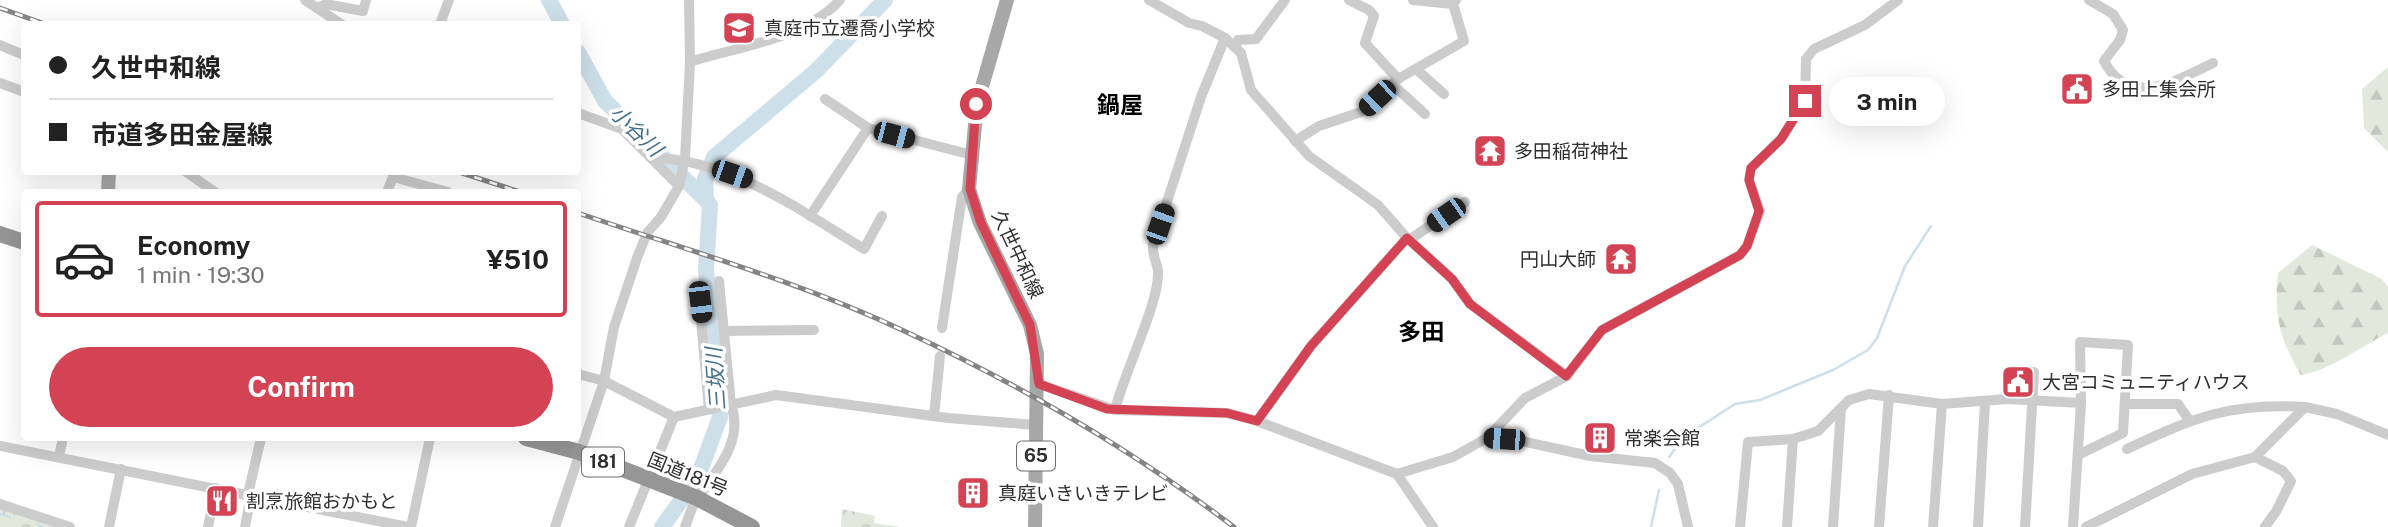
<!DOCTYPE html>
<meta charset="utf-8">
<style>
body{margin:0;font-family:"Public Sans","Noto Sans JP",sans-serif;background:#f2f2f2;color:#222;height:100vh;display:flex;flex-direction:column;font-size:26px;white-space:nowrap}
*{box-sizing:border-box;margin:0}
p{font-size:23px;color:#767676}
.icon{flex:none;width:38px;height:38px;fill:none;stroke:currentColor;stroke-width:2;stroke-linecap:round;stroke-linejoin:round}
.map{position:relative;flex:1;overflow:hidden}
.sheet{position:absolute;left:21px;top:189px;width:560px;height:252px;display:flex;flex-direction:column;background:#fff;border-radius:7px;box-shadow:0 7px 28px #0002}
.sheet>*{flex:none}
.banner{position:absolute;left:21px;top:21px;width:560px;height:154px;border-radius:7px;box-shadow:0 7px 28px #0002;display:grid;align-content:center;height:154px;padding:0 28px;background:#fff}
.end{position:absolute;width:32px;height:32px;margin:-16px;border:9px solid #d44354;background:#fff;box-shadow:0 0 0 4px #fff}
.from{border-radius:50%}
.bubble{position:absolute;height:49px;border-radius:24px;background:#fff;box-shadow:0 7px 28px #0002;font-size:23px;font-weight:700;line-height:49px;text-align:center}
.car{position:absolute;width:21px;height:42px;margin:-21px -10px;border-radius:9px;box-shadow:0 0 5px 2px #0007;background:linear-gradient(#222 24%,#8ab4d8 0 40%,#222 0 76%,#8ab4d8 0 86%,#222 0)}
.banner b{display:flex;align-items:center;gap:24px;height:66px;font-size:26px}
.banner b+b{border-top:2px solid #e0e0e0}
.banner i{width:18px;height:18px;background:#222}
ul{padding:12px 0 0;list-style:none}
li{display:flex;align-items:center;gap:21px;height:116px;margin:0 14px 10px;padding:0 14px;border:4px solid #e0e0e0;border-radius:7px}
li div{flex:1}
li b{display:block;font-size:26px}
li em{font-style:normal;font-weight:700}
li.on{border-color:#d44354}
li>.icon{width:63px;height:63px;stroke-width:1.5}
.primary-button{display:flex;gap:14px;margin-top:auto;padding:14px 28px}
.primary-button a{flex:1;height:80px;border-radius:42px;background:#d44354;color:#fff;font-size:28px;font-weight:700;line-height:80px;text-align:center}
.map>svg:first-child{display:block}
.forest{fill:url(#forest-firs)}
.park{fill:url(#park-crowns)}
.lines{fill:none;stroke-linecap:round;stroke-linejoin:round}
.stream{stroke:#cddfe9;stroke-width:2.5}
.river{stroke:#cddfe9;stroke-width:16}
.minor{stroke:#ccc;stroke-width:10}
.major{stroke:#a7a7a7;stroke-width:14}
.highway{stroke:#969696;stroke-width:16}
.rail-casing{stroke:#848484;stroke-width:5}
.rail{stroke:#fff;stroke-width:2.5;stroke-dasharray:8;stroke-linecap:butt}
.route{stroke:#d44354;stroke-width:9}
.labels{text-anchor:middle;stroke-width:7;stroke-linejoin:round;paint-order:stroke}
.shield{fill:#fff;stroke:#6d6d6d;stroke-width:2}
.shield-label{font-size:18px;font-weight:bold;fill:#2f2f2f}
.poi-label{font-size:19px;fill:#2f2f2f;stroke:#fff;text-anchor:start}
.street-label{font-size:19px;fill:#2f2f2f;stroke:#fff}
.water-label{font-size:21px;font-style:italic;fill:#45728a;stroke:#fff}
.quarter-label{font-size:23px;font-weight:bold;fill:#000;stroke:#fff}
</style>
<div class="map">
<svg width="2388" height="527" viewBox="0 0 2388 527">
<defs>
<pattern id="forest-firs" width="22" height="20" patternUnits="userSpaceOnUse" patternTransform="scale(1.75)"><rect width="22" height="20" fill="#e3e8dc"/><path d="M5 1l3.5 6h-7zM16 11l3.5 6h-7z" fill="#c3c7bd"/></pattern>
<pattern id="park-crowns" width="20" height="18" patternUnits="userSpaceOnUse" patternTransform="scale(1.75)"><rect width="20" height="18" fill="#e3e8dc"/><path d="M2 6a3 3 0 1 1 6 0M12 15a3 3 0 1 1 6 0" fill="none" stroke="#c3c7bd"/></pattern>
</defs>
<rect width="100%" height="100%" fill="#fff"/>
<g class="forest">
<path d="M 2388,67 L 2388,152 L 2364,128 L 2362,89 Z"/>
<path d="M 2312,245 L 2382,279 L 2388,287 L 2388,333 C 2358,348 2333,369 2301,375 C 2279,338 2274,316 2278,273 Z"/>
</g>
<g class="park">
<path d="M 0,507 L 61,527 L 0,527 Z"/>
<path d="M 842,509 L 875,516 L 874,523 L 900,527 L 841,527 Z"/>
</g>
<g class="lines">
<g class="stream">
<path d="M 1669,457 L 1684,437 L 1735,404 L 1760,400 L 1833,370 L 1868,350 L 1877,338 L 1905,266 L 1931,226"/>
<path d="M 0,514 L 10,517"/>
<path d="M 36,524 L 43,527"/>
<path d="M 1651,527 L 1659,490"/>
</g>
<g class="river">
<path d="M 549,0 L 562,24"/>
<path d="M 578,52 L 605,101 L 706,200"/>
<path d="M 662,527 L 698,477 L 720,417 L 706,270 L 710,205 L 706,200 L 705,179 L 714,157 L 816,71 L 885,0"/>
</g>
<g class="minor">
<path d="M 305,0 L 341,24"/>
<path d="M 1149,0 L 1189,23 L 1202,26 L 1225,38 L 1241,53 L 1251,90 L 1309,156 L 1378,205 L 1407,238 L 1452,279 L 1470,304 L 1567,376"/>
<path d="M 1349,0 L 1369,10 L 1374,16 L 1365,43 L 1398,79"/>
<path d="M 1413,0 L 1453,4"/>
<path d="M 2089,0 L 2113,14 L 2123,30 L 2120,40 L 2104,61 C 2129,109 2176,81 2213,63"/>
<path d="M 317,8 L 326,4 L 363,11 L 366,0"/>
<path d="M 440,24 L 449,0"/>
<path d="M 0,45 L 24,55"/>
<path d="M 1235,47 L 1238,40 L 1256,39 L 1285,0"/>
<path d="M 690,62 C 739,46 805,39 840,0"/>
<path d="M 1416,69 L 1444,94"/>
<path d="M 0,83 L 24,92"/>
<path d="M 1392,84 L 1425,114"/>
<path d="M 825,99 L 868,128 L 972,155"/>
<path d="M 578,113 L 622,129 L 679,186"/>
<path d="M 1295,141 L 1319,126 L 1361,112 L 1398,79 L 1464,41 L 1453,4 L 1456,0"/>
<path d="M 650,157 C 733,161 795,207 864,249 L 882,216"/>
<path d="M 186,172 L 215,192"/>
<path d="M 393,177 L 448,192"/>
<path d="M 387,192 L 395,172"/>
<path d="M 810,216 L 868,128"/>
<path d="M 1409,240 L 1465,202"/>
<path d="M 698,286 L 709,409"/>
<path d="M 942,328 L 962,197 L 969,189"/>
<path d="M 724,331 L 814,330"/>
<path d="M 578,374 L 604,381 L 674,417 L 776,395 L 948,418 L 1036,425"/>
<path d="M 1039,384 L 1115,410 L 1227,413 L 1257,421 L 1397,474 L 1433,527"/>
<path d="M 2125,404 L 2178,404 L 2189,420"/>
<path d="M 1115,410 C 1123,375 1160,302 1158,271 C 1157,262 1152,256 1153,245 L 1201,97 L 1225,38"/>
<path d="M 934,416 L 940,356"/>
<path d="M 1257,421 L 1311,346 L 1407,238"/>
<path d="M 1487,438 L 1521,441 L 1590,456 L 1655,463 L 1670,473 L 1678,484 L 1688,527"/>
<path d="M 0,446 L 408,527"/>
<path d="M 2127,449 C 2193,418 2230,402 2305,407"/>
<path d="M 2078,455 L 2123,433 L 2128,345 L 2080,342 L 2081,403"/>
<path d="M 59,456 L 63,438"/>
<path d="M 2255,457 L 2283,471 L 2291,481 L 2277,510 L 2265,527"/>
<path d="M 1397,474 L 1453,457 L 1487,438 L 1525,398 L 1567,376 L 1602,330 L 1740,255 L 1747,246 L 1760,211 L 1749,180 L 1751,168 L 1781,139 L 1805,101 L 1806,59 L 1814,49 L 1865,25 L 1898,0"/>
<path d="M 248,494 L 261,438"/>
<path d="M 0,504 L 70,527"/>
<path d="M 109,527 L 121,469"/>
<path d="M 208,527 L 216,488"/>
<path d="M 245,527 L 251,495"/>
<path d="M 411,527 L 430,438"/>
<path d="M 555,527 L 604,381 L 614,327 L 637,258 L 647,233 L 661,217 L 679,186 L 685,158 L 690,62 L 689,0"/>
<path d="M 629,527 L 674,417"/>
<path d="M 685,527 C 689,517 692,504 699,496 C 718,469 744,440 731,405 L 719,281"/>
<path d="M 1740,527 L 1748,442 L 1793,439 L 1818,431 L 1849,400 L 1869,394 L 1942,404 L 2007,399 L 2081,403 L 2073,527"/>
<path d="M 1787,527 L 1793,439"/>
<path d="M 1833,527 L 1841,409"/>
<path d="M 1879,527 L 1889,395"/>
<path d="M 1933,527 L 1942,404"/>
<path d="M 1978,527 L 1985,402"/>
<path d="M 2025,527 L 2034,372"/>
<path d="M 2086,527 L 2192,474 L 2255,457 L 2305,407 L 2337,414 L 2388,435"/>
</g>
<g class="major">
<path d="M 1007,0 L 977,104 L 969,189 L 980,223 L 1030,325 L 1037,354 L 1035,527"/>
<path d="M 108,192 L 109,172"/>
</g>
<g class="highway">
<path d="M 0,234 L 24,242"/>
<path d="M 526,438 L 579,452 L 697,498 L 752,527"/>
</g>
<defs>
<g id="rail">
<path d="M 0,8 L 45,24"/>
<path d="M 459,172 L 520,192"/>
<path d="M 578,213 C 686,250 798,281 902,330 C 1019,384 1131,449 1234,527"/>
</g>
</defs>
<use href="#rail" class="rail-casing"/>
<use href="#rail" class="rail"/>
</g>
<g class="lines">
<path class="route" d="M 976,104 L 970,189 L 981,223 L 1030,325 L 1039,384 L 1107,409 L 1227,413 L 1257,421 L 1311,346 L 1407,238 L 1452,279 L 1470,304 L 1566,376 L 1602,330 L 1740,255 L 1747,246 L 1759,211 L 1749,180 L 1751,168 L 1781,139 L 1805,101"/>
</g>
<defs>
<symbol id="school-square" viewBox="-11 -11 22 22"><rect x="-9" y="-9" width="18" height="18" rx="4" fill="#d44354" stroke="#fff"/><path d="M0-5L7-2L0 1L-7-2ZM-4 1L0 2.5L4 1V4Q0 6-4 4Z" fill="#fff"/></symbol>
<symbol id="civic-square" viewBox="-11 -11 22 22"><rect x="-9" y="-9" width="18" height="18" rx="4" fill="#d44354" stroke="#fff"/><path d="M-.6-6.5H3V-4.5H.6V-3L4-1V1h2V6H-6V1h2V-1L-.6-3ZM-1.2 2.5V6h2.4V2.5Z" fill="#fff"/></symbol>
<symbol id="temple-square" viewBox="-11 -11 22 22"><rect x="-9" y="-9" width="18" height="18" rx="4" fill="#d44354" stroke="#fff"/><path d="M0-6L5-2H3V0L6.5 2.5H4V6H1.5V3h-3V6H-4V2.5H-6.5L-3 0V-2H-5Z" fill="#fff"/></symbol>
<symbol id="building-square" viewBox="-11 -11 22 22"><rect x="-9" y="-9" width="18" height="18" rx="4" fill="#d44354" stroke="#fff"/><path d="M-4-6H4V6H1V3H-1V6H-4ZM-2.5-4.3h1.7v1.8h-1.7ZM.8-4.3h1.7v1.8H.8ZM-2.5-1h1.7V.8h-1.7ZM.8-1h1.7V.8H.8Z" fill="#fff"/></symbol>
<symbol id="restaurant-square" viewBox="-11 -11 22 22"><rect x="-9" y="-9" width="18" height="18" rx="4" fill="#d44354" stroke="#fff"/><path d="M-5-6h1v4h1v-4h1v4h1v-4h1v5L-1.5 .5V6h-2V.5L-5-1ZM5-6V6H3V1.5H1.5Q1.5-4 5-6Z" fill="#fff"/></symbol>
</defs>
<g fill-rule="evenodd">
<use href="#school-square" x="720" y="9" width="38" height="38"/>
<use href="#civic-square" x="2058" y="70" width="38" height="38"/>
<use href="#temple-square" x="1471" y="132" width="38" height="38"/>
<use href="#temple-square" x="1602" y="240" width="38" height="38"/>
<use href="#civic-square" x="1999" y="363" width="38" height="38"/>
<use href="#building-square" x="1581" y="419" width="38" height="38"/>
<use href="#building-square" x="954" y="474" width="38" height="38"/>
<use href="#restaurant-square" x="203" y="482" width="38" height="38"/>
</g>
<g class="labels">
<g class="shield">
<rect x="1017" y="441.5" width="38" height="29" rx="5"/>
<rect x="582" y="447.5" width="42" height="29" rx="5"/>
</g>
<g class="shield-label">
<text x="1036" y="462">65</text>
<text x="603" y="468">181</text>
</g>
<g class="poi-label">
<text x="764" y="35">真庭市立遷喬小学校</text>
<text x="2102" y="96">多田上集会所</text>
<text x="1514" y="158">多田稲荷神社</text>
<text x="1596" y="266" text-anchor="end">円山大師</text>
<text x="2042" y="389">大宮コミュニティハウス</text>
<text x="1624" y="445">常楽会館</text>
<text x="998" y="500">真庭いきいきテレビ</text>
<text x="246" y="508">割烹旅館おかもと</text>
</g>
<g class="street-label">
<text transform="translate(1018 254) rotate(65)" y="7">久世中和線</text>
<text transform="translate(688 474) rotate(22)" y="7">国道181号</text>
</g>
<g class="water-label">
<text transform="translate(636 131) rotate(44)" y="7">小谷川</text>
<text transform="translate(716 379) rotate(-94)" y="7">三坂川</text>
</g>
<g class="quarter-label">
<text x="1120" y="113">鍋屋</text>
<text x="1421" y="340">多田</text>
</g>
</g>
</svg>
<i class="end from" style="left:976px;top:104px"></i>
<i class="end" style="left:1805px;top:101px"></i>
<div class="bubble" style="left:1829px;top:77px;width:116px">3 min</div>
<i class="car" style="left:1377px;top:98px;rotate:227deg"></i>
<i class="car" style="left:894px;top:135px;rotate:105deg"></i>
<i class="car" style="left:732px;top:174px;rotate:109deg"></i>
<i class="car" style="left:1446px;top:215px;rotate:235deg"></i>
<i class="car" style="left:1160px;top:224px;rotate:19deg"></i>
<i class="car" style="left:700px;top:302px;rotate:173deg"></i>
<i class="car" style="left:1504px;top:439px;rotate:274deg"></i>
<div class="banner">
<b><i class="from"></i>久世中和線</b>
<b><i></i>市道多田金屋線</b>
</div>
<section class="sheet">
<ul>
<li class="on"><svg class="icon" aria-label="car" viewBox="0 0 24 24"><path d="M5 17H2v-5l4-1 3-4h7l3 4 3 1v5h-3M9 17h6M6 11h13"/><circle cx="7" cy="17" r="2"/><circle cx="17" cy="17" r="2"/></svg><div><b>Economy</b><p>1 min · 19:30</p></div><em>¥510</em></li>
</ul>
<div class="primary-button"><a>Confirm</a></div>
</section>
</div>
